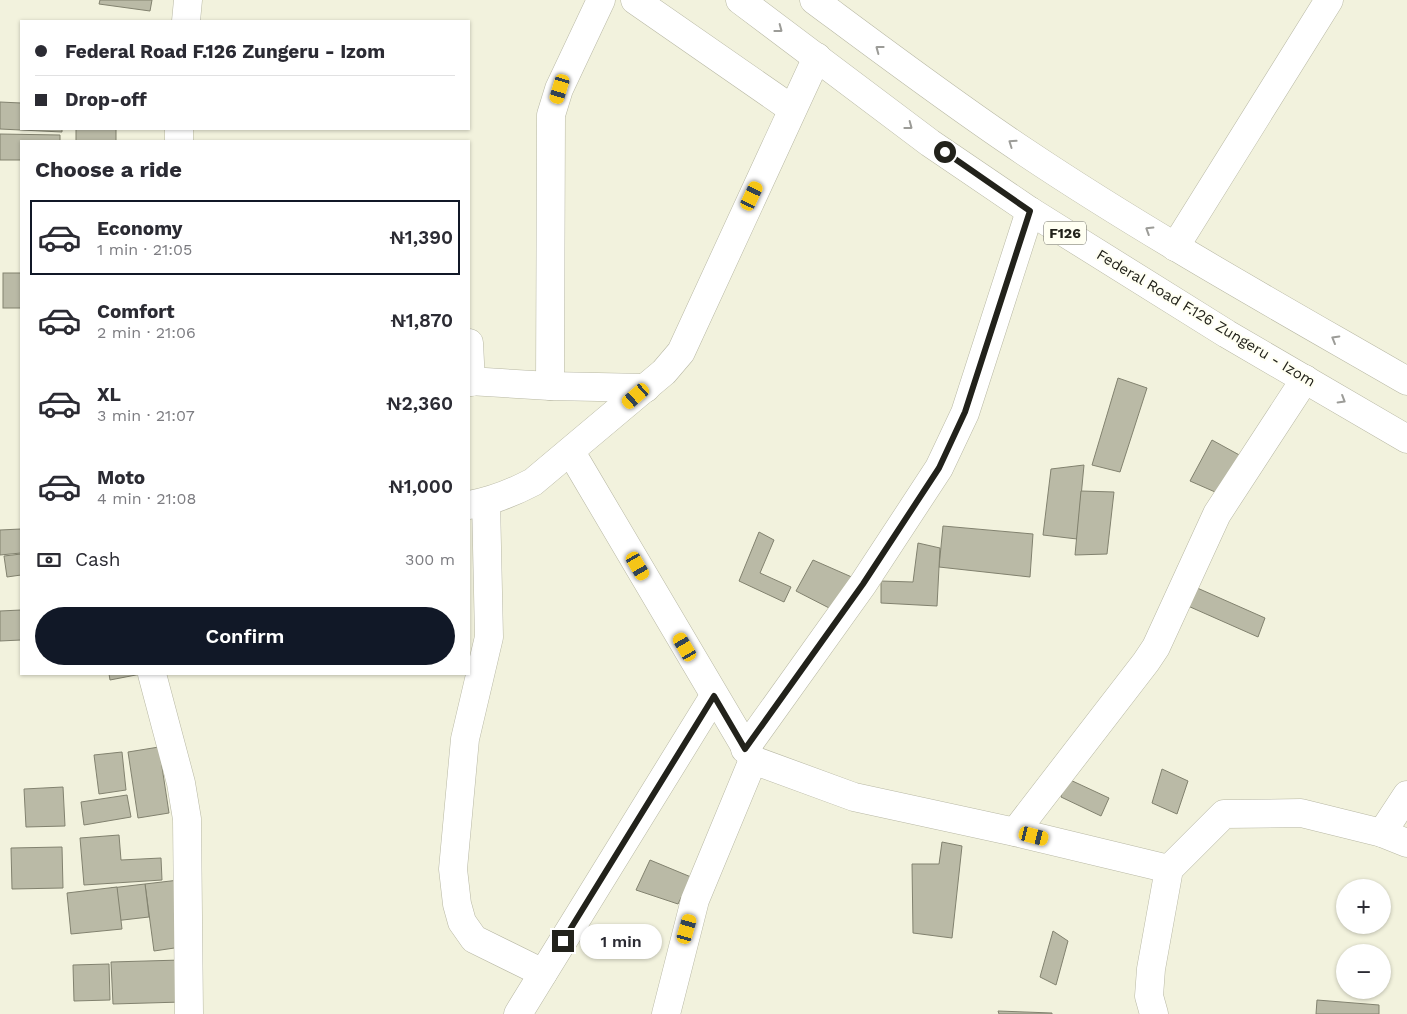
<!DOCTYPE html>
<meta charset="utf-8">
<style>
body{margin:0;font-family:"Work Sans",sans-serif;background:#f7f7f7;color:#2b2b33;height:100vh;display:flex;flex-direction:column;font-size:19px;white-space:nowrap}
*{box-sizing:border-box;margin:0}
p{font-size:16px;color:#7c7c81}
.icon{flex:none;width:28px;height:28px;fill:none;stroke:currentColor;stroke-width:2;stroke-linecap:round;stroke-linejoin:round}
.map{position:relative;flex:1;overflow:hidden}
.drawer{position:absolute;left:20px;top:140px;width:450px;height:535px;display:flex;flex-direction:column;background:#fff;border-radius:0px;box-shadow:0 1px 4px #0004}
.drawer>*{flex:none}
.top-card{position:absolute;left:20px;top:20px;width:450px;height:110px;border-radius:0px;box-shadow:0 1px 4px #0004;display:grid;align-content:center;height:110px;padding:0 15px;background:#fff}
.tools{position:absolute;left:1336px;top:879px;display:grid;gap:10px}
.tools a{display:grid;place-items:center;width:55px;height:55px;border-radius:50%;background:#fff;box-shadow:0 1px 4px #0004;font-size:25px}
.end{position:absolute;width:22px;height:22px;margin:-11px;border:6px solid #22221b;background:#fff;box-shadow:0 0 0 2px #fff}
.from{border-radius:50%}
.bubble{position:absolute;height:35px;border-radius:18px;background:#fff;box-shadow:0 1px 4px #0004;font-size:16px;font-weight:600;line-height:35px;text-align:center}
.car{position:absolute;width:15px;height:30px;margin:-15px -8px;border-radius:6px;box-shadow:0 0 4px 1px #0007;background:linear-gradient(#f5c518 24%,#345 0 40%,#f5c518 0 76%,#345 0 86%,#f5c518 0)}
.top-card b{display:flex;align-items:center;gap:18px;height:48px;font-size:19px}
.top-card b+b{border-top:1px solid #e1e1e2}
.top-card i{width:12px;height:12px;background:#2b2b33}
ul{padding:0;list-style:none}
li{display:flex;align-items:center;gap:15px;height:75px;margin:0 10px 8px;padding:0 5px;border:2px solid transparent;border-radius:0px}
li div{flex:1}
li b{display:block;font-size:19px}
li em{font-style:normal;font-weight:600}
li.on{border-color:#111827}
li>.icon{width:45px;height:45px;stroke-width:1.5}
h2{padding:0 15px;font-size:22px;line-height:60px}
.pay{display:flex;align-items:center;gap:12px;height:55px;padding:0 15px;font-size:19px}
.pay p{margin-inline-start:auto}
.cta{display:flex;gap:10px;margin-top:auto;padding:10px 15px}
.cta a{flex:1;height:58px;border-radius:30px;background:#111827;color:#fff;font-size:20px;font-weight:600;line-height:58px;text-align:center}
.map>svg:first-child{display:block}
.building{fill:#babaa6;stroke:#82826f}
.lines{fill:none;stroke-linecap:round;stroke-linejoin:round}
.minor-casing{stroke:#b8b8a4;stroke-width:29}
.major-casing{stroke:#b8b8a4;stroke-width:29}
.minor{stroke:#fff;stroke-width:28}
.major{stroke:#fff;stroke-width:28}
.oneway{stroke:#9c9c98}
.route{stroke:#22221b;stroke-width:6}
.labels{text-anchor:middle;stroke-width:4;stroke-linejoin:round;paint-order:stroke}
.shield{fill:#fffff2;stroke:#64645c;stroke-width:1}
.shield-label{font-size:14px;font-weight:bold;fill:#22221b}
.street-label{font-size:15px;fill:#22221b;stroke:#fffff2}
</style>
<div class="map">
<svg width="1407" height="1014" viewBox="0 0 1407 1014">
<rect width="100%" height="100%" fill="#f2f2dd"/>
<g class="building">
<path d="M 100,0 L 152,0 L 150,11 L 99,4 Z"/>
<path d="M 0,102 L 21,103 L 21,129 L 62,129 L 62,132 L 0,129 Z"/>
<rect x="76" y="129" width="40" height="12"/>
<path d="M 0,134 L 60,135 L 60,141 L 21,141 L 21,160 L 0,160 Z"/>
<rect x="3" y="273" width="18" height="35"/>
<path d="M 1118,378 L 1147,388 L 1120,472 L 1092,465 Z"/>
<path d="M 1212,440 L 1243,457 L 1222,495 L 1190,481 Z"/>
<path d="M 1084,465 L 1077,539 L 1043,535 L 1051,469 Z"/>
<path d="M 1081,491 L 1114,492 L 1107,554 L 1075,555 Z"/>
<path d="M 943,526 L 1033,534 L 1030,577 L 939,567 Z"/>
<path d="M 21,529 L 21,553 L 0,555 L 0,530 Z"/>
<path d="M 759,532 L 774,540 L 760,573 L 791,587 L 784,602 L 739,581 Z"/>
<path d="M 918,543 L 940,548 L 937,606 L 881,603 L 881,581 L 913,582 Z"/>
<path d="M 21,554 L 21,575 L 7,577 L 4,556 Z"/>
<path d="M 813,560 L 854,578 L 835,611 L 796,591 Z"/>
<path d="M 1195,587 L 1265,618 L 1258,637 L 1188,606 Z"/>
<path d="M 21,610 L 21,640 L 0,641 L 0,611 Z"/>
<path d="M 109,674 L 141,674 L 110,680 Z"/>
<path d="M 159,747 L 169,813 L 138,818 L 128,752 Z"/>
<path d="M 122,752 L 126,790 L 99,794 L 94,755 Z"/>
<path d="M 1162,769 L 1188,781 L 1177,814 L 1152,803 Z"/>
<path d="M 1066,778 L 1109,798 L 1101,816 L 1061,797 Z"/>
<path d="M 63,787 L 65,826 L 26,827 L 24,789 Z"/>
<path d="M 127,795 L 131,817 L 84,825 L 81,802 Z"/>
<path d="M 119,835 L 121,860 L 161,858 L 162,880 L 84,885 L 80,838 Z"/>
<path d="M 942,842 L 962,846 L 952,938 L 913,933 L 912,864 L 939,864 Z"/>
<path d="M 62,847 L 63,888 L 12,889 L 11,848 Z"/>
<path d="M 650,860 L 691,877 L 678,904 L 636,890 Z"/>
<path d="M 179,880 L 188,946 L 154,951 L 145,884 Z"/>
<path d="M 145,884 L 149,917 L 114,921 L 111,888 Z"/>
<path d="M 117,887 L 122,929 L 71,934 L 67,893 Z"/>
<path d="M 1053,931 L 1068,941 L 1056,985 L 1040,977 Z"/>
<path d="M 181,960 L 182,1002 L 113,1004 L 111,962 Z"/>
<path d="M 109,964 L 110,1000 L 74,1001 L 73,965 Z"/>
<path d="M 1317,1000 L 1379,1005 L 1379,1014 L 1316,1014 Z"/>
<path d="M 998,1011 L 1052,1013 L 1052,1014 L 999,1014 Z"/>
</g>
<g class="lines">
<defs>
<g id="minor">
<path d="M 635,0 L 792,109"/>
<path d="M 186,21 L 188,0"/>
<path d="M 179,141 L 179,129"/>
<path d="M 1175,247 L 1329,0"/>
<path d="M 469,343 L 471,382"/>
<path d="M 469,381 L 550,386 L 646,388"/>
<path d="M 550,386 L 551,115 L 559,89 L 601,0"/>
<path d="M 571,452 L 753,760 L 854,797 L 1015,832 L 1169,869"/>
<path d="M 486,502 L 489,637 L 465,739 L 453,869 L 457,904 L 462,922 L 474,939 L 543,973"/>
<path d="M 469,505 C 492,501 512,493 533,482 L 664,372 L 681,352 L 817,57"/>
<path d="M 152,674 L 181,783 L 187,819 L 189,1014"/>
<path d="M 745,749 L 863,584 L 939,468 L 965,413 L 1030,211"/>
<path d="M 1015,832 L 1146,662 L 1156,647 L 1217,514 L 1305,379"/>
<path d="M 1382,833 L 1407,795"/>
<path d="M 518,1014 L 714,696"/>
<path d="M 666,1014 L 695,900 L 753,760"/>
<path d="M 1154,1014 L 1149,996 L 1151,969 L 1169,869 L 1224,814 L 1301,813 L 1382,833 L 1407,843"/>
</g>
<g id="major">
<path d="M 740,0 L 930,143 L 1030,211 L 1227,334 L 1407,439"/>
<path d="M 814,0 C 884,52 953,104 1025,152 C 1149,235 1279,307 1407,381"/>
</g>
</defs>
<use href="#minor" class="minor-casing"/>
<use href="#major" class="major-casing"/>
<use href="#minor" class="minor"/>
<use href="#major" class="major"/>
</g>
<defs><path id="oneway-chevron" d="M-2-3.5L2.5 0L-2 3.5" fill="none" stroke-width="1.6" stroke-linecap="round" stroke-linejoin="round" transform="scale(1.25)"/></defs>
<g class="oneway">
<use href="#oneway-chevron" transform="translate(779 29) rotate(37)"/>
<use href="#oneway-chevron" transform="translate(879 49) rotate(-143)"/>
<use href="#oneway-chevron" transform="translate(909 126) rotate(37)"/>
<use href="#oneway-chevron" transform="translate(1012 143) rotate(-145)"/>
<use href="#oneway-chevron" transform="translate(1149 230) rotate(-148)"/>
<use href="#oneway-chevron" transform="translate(1335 339) rotate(-150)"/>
<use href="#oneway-chevron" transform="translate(1342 400) rotate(31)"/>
</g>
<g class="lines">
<path class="route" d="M 563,941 L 714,696 L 745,749 L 863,584 L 939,468 L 965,412 L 1030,211 L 945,152"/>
</g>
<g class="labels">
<rect class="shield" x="1044" y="221.5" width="42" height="23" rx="4"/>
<g class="shield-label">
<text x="1065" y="238">F126</text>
</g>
<g class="street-label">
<text transform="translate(1206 318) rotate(31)" y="5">Federal Road F.126 Zungeru - Izom</text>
</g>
</g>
</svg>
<div class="tools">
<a>+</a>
<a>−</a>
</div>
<i class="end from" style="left:945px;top:152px"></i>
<i class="end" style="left:563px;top:941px"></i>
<div class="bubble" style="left:580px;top:924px;width:82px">1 min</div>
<i class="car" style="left:560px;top:89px;rotate:197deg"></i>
<i class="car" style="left:752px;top:196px;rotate:25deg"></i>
<i class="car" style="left:636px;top:396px;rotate:229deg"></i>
<i class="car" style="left:638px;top:566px;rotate:150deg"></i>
<i class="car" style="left:685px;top:647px;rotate:330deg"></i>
<i class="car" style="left:1034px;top:836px;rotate:104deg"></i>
<i class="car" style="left:687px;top:929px;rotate:16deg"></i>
<div class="top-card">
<b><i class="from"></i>Federal Road F.126 Zungeru - Izom</b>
<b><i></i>Drop-off</b>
</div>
<section class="drawer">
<h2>Choose a ride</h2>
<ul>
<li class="on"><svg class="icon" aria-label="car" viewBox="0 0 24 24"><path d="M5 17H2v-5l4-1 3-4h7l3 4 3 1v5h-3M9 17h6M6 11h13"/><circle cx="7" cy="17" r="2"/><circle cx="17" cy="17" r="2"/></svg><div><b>Economy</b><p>1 min · 21:05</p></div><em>₦1,390</em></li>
<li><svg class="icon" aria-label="car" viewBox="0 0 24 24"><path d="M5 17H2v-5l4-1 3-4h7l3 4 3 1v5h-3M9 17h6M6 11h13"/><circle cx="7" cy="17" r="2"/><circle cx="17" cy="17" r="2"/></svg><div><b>Comfort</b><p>2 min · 21:06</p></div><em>₦1,870</em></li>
<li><svg class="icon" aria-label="car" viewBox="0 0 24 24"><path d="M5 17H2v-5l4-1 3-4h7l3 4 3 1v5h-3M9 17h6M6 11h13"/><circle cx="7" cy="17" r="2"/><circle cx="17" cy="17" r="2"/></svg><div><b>XL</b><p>3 min · 21:07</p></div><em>₦2,360</em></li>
<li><svg class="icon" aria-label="car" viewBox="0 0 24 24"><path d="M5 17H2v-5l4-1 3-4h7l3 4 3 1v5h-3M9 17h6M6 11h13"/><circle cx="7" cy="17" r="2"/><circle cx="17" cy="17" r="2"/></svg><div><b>Moto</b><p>4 min · 21:08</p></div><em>₦1,000</em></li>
</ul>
<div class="pay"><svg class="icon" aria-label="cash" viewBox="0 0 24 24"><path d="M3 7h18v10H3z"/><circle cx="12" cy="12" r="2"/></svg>Cash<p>300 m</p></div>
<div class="cta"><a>Confirm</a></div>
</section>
</div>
